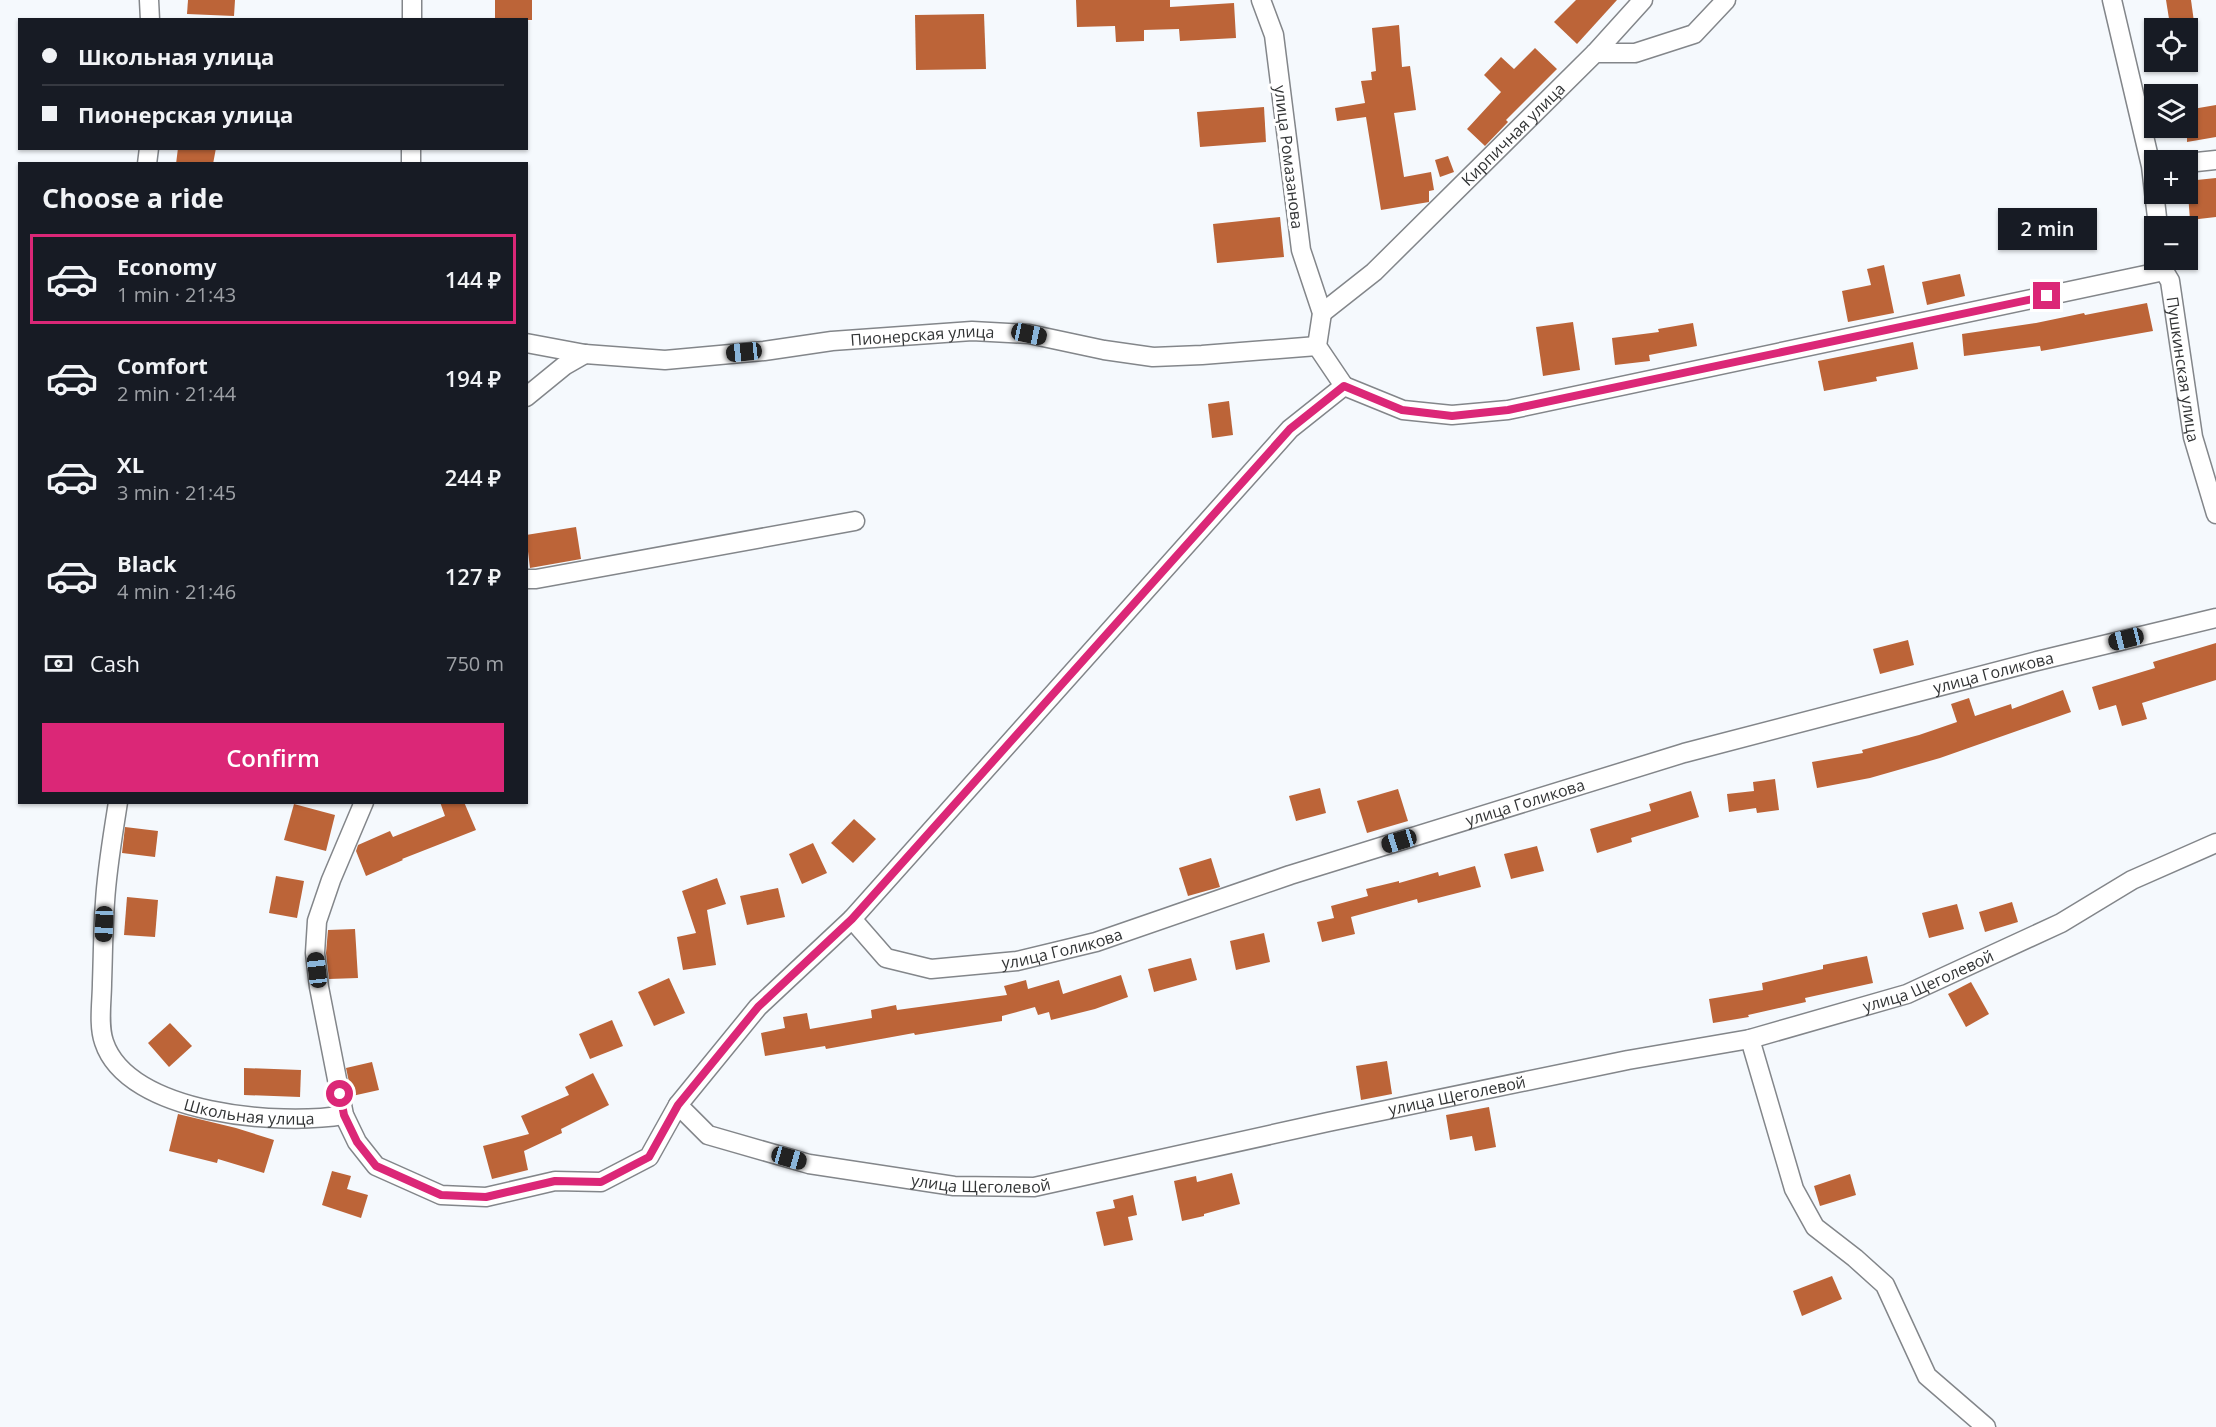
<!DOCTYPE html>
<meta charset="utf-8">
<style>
body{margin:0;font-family:"Open Sans",sans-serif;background:#242831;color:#f1f3f6;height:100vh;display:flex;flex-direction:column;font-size:22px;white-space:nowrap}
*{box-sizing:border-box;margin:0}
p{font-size:20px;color:#9ea1a6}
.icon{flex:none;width:33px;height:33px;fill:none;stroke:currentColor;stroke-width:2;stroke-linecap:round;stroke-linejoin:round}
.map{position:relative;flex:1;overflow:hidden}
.sheet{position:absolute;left:18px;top:162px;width:510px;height:642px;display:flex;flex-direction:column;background:#171b24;border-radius:0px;box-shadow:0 2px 4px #0004}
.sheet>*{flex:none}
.banner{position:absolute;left:18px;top:18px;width:510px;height:132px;border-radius:0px;box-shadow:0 2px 4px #0004;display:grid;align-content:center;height:132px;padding:0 24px;background:#171b24}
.tools{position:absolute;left:2144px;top:18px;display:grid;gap:12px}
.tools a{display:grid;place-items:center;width:54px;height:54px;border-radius:0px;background:#171b24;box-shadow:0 2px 4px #0004;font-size:30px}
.end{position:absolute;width:27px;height:27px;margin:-14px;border:8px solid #db2777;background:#fff;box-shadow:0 0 0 3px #fff}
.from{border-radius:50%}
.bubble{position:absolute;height:42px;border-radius:0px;background:#171b24;box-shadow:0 2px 4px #0004;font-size:20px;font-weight:600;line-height:42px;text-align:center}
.car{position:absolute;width:18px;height:36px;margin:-18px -9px;border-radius:8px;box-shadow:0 0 4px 2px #0007;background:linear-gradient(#222 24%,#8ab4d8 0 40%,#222 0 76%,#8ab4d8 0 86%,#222 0)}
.banner b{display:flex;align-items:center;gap:21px;height:57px;font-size:22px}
.banner b+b{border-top:2px solid #363941}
.banner i{width:15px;height:15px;background:#f1f3f6}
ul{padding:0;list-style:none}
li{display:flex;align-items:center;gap:18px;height:90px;margin:0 12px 9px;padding:0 12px;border:3px solid transparent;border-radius:0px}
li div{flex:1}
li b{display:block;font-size:22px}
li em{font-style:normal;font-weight:600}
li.selected{border-color:#db2777}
li>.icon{width:54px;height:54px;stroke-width:1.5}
h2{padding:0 24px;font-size:27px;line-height:72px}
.pay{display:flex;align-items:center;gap:15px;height:66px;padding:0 24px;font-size:22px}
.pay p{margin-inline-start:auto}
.action{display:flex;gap:12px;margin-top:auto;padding:12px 24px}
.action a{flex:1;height:69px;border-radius:0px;background:#db2777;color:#fff;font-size:24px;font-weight:600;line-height:69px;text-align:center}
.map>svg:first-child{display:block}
.building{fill:#bc6438}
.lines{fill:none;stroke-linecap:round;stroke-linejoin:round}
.street-casing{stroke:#83868a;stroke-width:21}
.street{stroke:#fff;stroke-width:18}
.route{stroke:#db2777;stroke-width:8}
.labels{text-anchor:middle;stroke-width:6;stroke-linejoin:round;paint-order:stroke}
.street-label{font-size:16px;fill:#323435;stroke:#fff}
</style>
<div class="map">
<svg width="2216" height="1427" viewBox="0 0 2216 1427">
<rect width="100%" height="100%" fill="#f5f9fd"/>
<g class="building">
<path d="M 188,0 L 235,0 L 234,16 L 187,14 Z"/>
<rect x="495" y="0" width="37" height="20"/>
<path d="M 1076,0 L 1170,0 L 1170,7 L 1234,3 L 1236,38 L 1180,41 L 1179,29 L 1144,30 L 1144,41 L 1116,42 L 1115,26 L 1077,27 Z"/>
<path d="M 1576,0 L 1617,0 L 1577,44 L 1554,22 Z"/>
<path d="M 2166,0 L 2191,0 L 2194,22 L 2170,25 Z"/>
<path d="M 984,14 L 986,69 L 916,70 L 915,15 Z"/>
<path d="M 1399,25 L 1402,67 L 1410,66 L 1416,110 L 1394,113 L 1404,177 L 1431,172 L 1434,190 L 1429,191 L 1429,202 L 1381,210 L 1366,117 L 1337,121 L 1335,108 L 1365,103 L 1361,81 L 1372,80 L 1371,72 L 1376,71 L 1372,28 Z"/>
<path d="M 1535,48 L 1557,69 L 1506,120 L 1508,122 L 1485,146 L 1467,129 L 1501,92 L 1484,75 L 1501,57 L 1514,69 Z"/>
<path d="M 2216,105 L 2216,137 L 2187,142 L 2187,110 Z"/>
<path d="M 1264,107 L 1266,142 L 1200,147 L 1197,112 Z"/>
<path d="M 178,148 L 216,148 L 213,164 L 176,164 Z"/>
<path d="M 1448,156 L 1454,172 L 1440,177 L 1435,160 Z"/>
<path d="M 2216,178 L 2216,217 L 2190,220 L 2187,181 Z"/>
<path d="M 1280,217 L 1284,257 L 1217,263 L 1213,224 Z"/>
<path d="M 1884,265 L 1894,313 L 1848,322 L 1842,291 L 1871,285 L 1867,269 Z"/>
<path d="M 1960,274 L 1965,296 L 1927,305 L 1922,282 Z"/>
<path d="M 2147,303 L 2153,331 L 2041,351 L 2040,346 L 1964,356 L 1962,334 L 2036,323 L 2084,313 L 2085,315 Z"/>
<path d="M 1573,322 L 1580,370 L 1543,376 L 1536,327 Z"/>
<path d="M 1693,323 L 1697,346 L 1649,355 L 1650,361 L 1615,365 L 1612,338 L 1659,332 L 1658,329 Z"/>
<path d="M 1913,342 L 1918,369 L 1876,377 L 1877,381 L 1824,391 L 1818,361 Z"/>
<path d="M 1229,401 L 1233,435 L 1212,438 L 1208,404 Z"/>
<path d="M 576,527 L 581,559 L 530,568 L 526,535 Z"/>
<path d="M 1908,640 L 1914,665 L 1880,674 L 1873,649 Z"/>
<path d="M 2216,643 L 2216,680 L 2142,703 L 2147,719 L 2122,726 L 2116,705 L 2099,710 L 2092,687 L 2155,668 L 2153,662 Z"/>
<path d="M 2063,690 L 2071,712 L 1940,758 L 1870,778 L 1817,788 L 1812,762 L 1863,753 L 1862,750 L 1919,735 L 1957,722 L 1951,704 L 1969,698 L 1975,716 L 2011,704 L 2012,709 Z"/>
<path d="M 1775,779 L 1779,810 L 1757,813 L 1756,808 L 1729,812 L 1727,794 L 1754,791 L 1753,782 Z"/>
<path d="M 1320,788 L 1326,813 L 1296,821 L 1289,796 Z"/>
<path d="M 1398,789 L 1408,821 L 1367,833 L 1357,801 Z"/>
<path d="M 1691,791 L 1699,817 L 1631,838 L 1632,842 L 1597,853 L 1590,829 L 1651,811 L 1649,804 Z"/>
<path d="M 440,802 L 464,802 L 476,830 L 402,859 L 403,860 L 366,876 L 356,851 L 358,845 L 390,831 L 393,837 L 445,816 Z"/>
<path d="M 294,804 L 335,815 L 326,851 L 284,840 Z"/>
<path d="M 854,819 L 876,839 L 853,863 L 831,843 Z"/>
<path d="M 125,827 L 158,831 L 155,857 L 122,853 Z"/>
<path d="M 813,843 L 827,873 L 802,884 L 789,854 Z"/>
<path d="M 1537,846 L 1544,871 L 1511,879 L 1504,854 Z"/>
<path d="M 1211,858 L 1220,887 L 1188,896 L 1179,868 Z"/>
<path d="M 1475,866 L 1481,887 L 1418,903 L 1417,899 L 1351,917 L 1355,934 L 1322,942 L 1317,922 L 1334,918 L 1331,906 L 1368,896 L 1366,889 L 1399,881 L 1399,883 L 1438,872 L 1439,876 Z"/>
<path d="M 276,876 L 304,881 L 297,918 L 269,913 Z"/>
<path d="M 717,878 L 726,904 L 707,910 L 716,965 L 683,970 L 677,937 L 696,933 L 682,891 Z"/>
<path d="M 778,888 L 785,917 L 747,925 L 740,896 Z"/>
<path d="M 127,897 L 158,900 L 155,937 L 124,935 Z"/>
<path d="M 2012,902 L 2018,922 L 1985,932 L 1979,912 Z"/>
<path d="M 1957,904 L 1964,929 L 1929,938 L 1922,913 Z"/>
<path d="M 355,929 L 358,978 L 329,979 L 326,953 L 328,930 Z"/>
<path d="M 1264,933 L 1270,962 L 1236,970 L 1230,941 Z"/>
<path d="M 1867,956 L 1873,983 L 1805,998 L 1806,1002 L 1748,1015 L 1749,1017 L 1713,1023 L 1709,999 L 1763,990 L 1762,983 L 1823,969 L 1823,965 Z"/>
<path d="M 1191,958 L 1197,980 L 1154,992 L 1148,969 Z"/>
<path d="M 1121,975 L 1128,997 L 1095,1009 L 1051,1020 L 1049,1012 L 1038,1015 L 1035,1007 L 1002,1016 L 1002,1021 L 915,1035 L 914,1033 L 826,1049 L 825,1046 L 765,1056 L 761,1033 L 785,1028 L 783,1017 L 807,1013 L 810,1029 L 872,1018 L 871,1010 L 896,1005 L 897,1010 L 1007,995 L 1004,986 L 1026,980 L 1028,989 L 1059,980 L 1063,994 Z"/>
<path d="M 669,978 L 685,1013 L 654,1026 L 638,992 Z"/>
<path d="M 1971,982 L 1989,1014 L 1966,1027 L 1948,994 Z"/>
<path d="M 612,1020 L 623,1046 L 590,1059 L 579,1034 Z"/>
<path d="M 170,1023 L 192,1046 L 169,1067 L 148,1043 Z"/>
<path d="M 1387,1061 L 1392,1094 L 1361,1100 L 1356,1066 Z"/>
<path d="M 372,1062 L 379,1090 L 352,1096 L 346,1068 Z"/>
<path d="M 244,1068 L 301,1070 L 300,1097 L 244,1095 Z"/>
<path d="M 593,1073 L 609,1105 L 561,1129 L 562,1133 L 524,1151 L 528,1170 L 492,1179 L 483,1146 L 529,1134 L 521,1116 L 569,1095 L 565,1087 Z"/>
<path d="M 1489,1107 L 1496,1147 L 1475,1151 L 1472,1136 L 1450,1140 L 1446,1115 Z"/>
<path d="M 178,1114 L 236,1128 L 274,1140 L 264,1173 L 218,1159 L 217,1163 L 169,1151 Z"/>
<path d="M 332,1171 L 351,1176 L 347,1189 L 368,1195 L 361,1218 L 322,1205 Z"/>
<path d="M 1232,1173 L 1240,1204 L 1204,1214 L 1204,1216 L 1182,1221 L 1174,1181 L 1196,1176 L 1197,1182 Z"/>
<path d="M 1850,1174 L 1856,1195 L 1820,1206 L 1814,1186 Z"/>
<path d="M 1133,1195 L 1137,1215 L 1128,1217 L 1133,1240 L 1104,1246 L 1096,1212 L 1115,1208 L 1113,1200 Z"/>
<path d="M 1832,1276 L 1842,1299 L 1802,1316 L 1793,1291 Z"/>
</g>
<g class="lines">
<defs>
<g id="street">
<path d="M 149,0 L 150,20"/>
<path d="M 2112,0 L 2151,166 L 2158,226"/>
<path d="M 412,20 L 412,0"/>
<path d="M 1595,53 L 1643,0"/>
<path d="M 2187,163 L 2216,160"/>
<path d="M 147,164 L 149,148"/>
<path d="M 411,164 L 411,148"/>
<path id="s1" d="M 2162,260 L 2164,271 L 2170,281 L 2193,437 L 2216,514"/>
<path id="s2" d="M 1322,313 L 1374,272 L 1595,53 L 1635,53 L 1694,34 L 1726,0"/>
<path id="s3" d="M 526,343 L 585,354 L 665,360 L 764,351 L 832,341 L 972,331 L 1029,334 L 1104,350 L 1153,357 L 1202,355 L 1317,346"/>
<path d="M 1344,386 L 1403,410 L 1452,415 L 1508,410 L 2164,271"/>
<path d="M 526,397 L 564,366 L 585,354"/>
<path d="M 526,579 L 536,579 L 855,521"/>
<path id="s4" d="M 118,802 C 113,835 107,868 105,902 C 103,929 103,956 102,983 C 102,1001 98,1025 104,1042 C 128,1115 281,1126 344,1115"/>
<path d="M 364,802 L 331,880 L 317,921 L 315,953 L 319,987 L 344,1115 L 357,1142 L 376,1166 L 441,1195 L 486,1197 L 555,1181 L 601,1182 L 649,1157 L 678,1105 L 758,1007 L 852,919 L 1290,429 L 1344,386 L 1317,346 L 1322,313 L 1301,250 L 1274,35 L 1261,0"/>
<path id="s5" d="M 852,919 L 886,958 L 931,969 L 1017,961 L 1096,942 L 1290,875 L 1684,753 L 2037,661 L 2216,618"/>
<path d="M 1750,1039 L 1794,1189 L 1815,1227 L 1855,1258 L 1885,1285 L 1927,1376 L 1986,1427"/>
<path id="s6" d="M 678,1105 L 708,1135 L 809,1164 L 954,1186 L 1034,1187 L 1328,1122 L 1628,1060 L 1750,1039 L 1907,994 L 2061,923 L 2132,880 L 2216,843"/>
</g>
</defs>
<use href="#street" class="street-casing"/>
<use href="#street" class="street"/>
</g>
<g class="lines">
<path class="route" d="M 340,1094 L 344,1115 L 357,1142 L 376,1166 L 441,1195 L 486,1197 L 555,1181 L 601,1182 L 649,1157 L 678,1105 L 758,1007 L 852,919 L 1290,429 L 1344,386 L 1402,410 L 1452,416 L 1508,410 L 2047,296"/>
</g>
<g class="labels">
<g class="street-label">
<text dy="6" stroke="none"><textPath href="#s2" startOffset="262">Кирпичная улица</textPath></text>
<text transform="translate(1289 157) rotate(83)" y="6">улица Ромазанова</text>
<text dy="6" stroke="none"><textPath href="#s3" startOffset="399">Пионерская улица</textPath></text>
<text dy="6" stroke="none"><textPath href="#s1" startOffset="112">Пушкинская улица</textPath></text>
<text dy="6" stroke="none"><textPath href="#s5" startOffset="1203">улица Голикова</textPath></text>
<text dy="6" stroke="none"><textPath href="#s5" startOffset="717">улица Голикова</textPath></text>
<text dy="6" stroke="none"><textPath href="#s5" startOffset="231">улица Голикова</textPath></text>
<text dy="6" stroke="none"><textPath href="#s6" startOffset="1293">улица Щеголевой</textPath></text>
<text dy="6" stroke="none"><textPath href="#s6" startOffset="807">улица Щеголевой</textPath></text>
<text dy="6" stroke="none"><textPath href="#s4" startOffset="412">Школьная улица</textPath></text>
<text dy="6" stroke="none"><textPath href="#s6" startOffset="321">улица Щеголевой</textPath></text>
</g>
</g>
</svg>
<div class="tools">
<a><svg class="icon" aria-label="locate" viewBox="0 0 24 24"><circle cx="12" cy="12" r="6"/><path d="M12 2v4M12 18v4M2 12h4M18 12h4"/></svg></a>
<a><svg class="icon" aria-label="layers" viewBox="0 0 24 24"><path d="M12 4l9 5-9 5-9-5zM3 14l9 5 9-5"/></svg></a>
<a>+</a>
<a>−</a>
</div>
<i class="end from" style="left:340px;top:1094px"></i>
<i class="end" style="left:2047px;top:296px"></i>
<div class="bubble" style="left:1998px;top:208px;width:99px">2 min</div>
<i class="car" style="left:1029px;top:334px;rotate:102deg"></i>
<i class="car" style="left:744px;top:352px;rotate:264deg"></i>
<i class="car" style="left:2126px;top:639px;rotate:256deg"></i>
<i class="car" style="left:1399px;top:841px;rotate:253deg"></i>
<i class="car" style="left:104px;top:924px;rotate:182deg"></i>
<i class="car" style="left:317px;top:970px;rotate:353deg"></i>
<i class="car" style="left:789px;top:1158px;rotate:106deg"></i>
<div class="banner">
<b><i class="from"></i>Школьная улица</b>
<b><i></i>Пионерская улица</b>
</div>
<section class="sheet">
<h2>Choose a ride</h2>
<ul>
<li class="selected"><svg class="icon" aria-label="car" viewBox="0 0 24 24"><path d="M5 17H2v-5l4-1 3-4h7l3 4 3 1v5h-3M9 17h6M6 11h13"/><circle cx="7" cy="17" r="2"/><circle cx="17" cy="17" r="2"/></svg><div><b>Economy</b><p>1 min · 21:43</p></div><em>144 ₽</em></li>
<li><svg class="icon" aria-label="car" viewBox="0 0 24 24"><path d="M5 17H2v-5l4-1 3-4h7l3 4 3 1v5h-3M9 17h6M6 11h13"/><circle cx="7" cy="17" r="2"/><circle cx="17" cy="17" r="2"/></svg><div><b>Comfort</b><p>2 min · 21:44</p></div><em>194 ₽</em></li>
<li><svg class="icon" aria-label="car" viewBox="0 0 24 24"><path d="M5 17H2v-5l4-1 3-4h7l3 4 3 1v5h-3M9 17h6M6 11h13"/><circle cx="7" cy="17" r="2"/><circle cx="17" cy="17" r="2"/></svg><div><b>XL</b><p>3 min · 21:45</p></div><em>244 ₽</em></li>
<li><svg class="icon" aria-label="car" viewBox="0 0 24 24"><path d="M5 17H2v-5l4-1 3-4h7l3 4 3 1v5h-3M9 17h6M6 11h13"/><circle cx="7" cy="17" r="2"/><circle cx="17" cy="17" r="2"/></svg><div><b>Black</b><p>4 min · 21:46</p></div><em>127 ₽</em></li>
</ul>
<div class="pay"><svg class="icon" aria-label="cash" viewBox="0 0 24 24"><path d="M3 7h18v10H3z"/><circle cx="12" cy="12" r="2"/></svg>Cash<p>750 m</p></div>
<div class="action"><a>Confirm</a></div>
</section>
</div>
